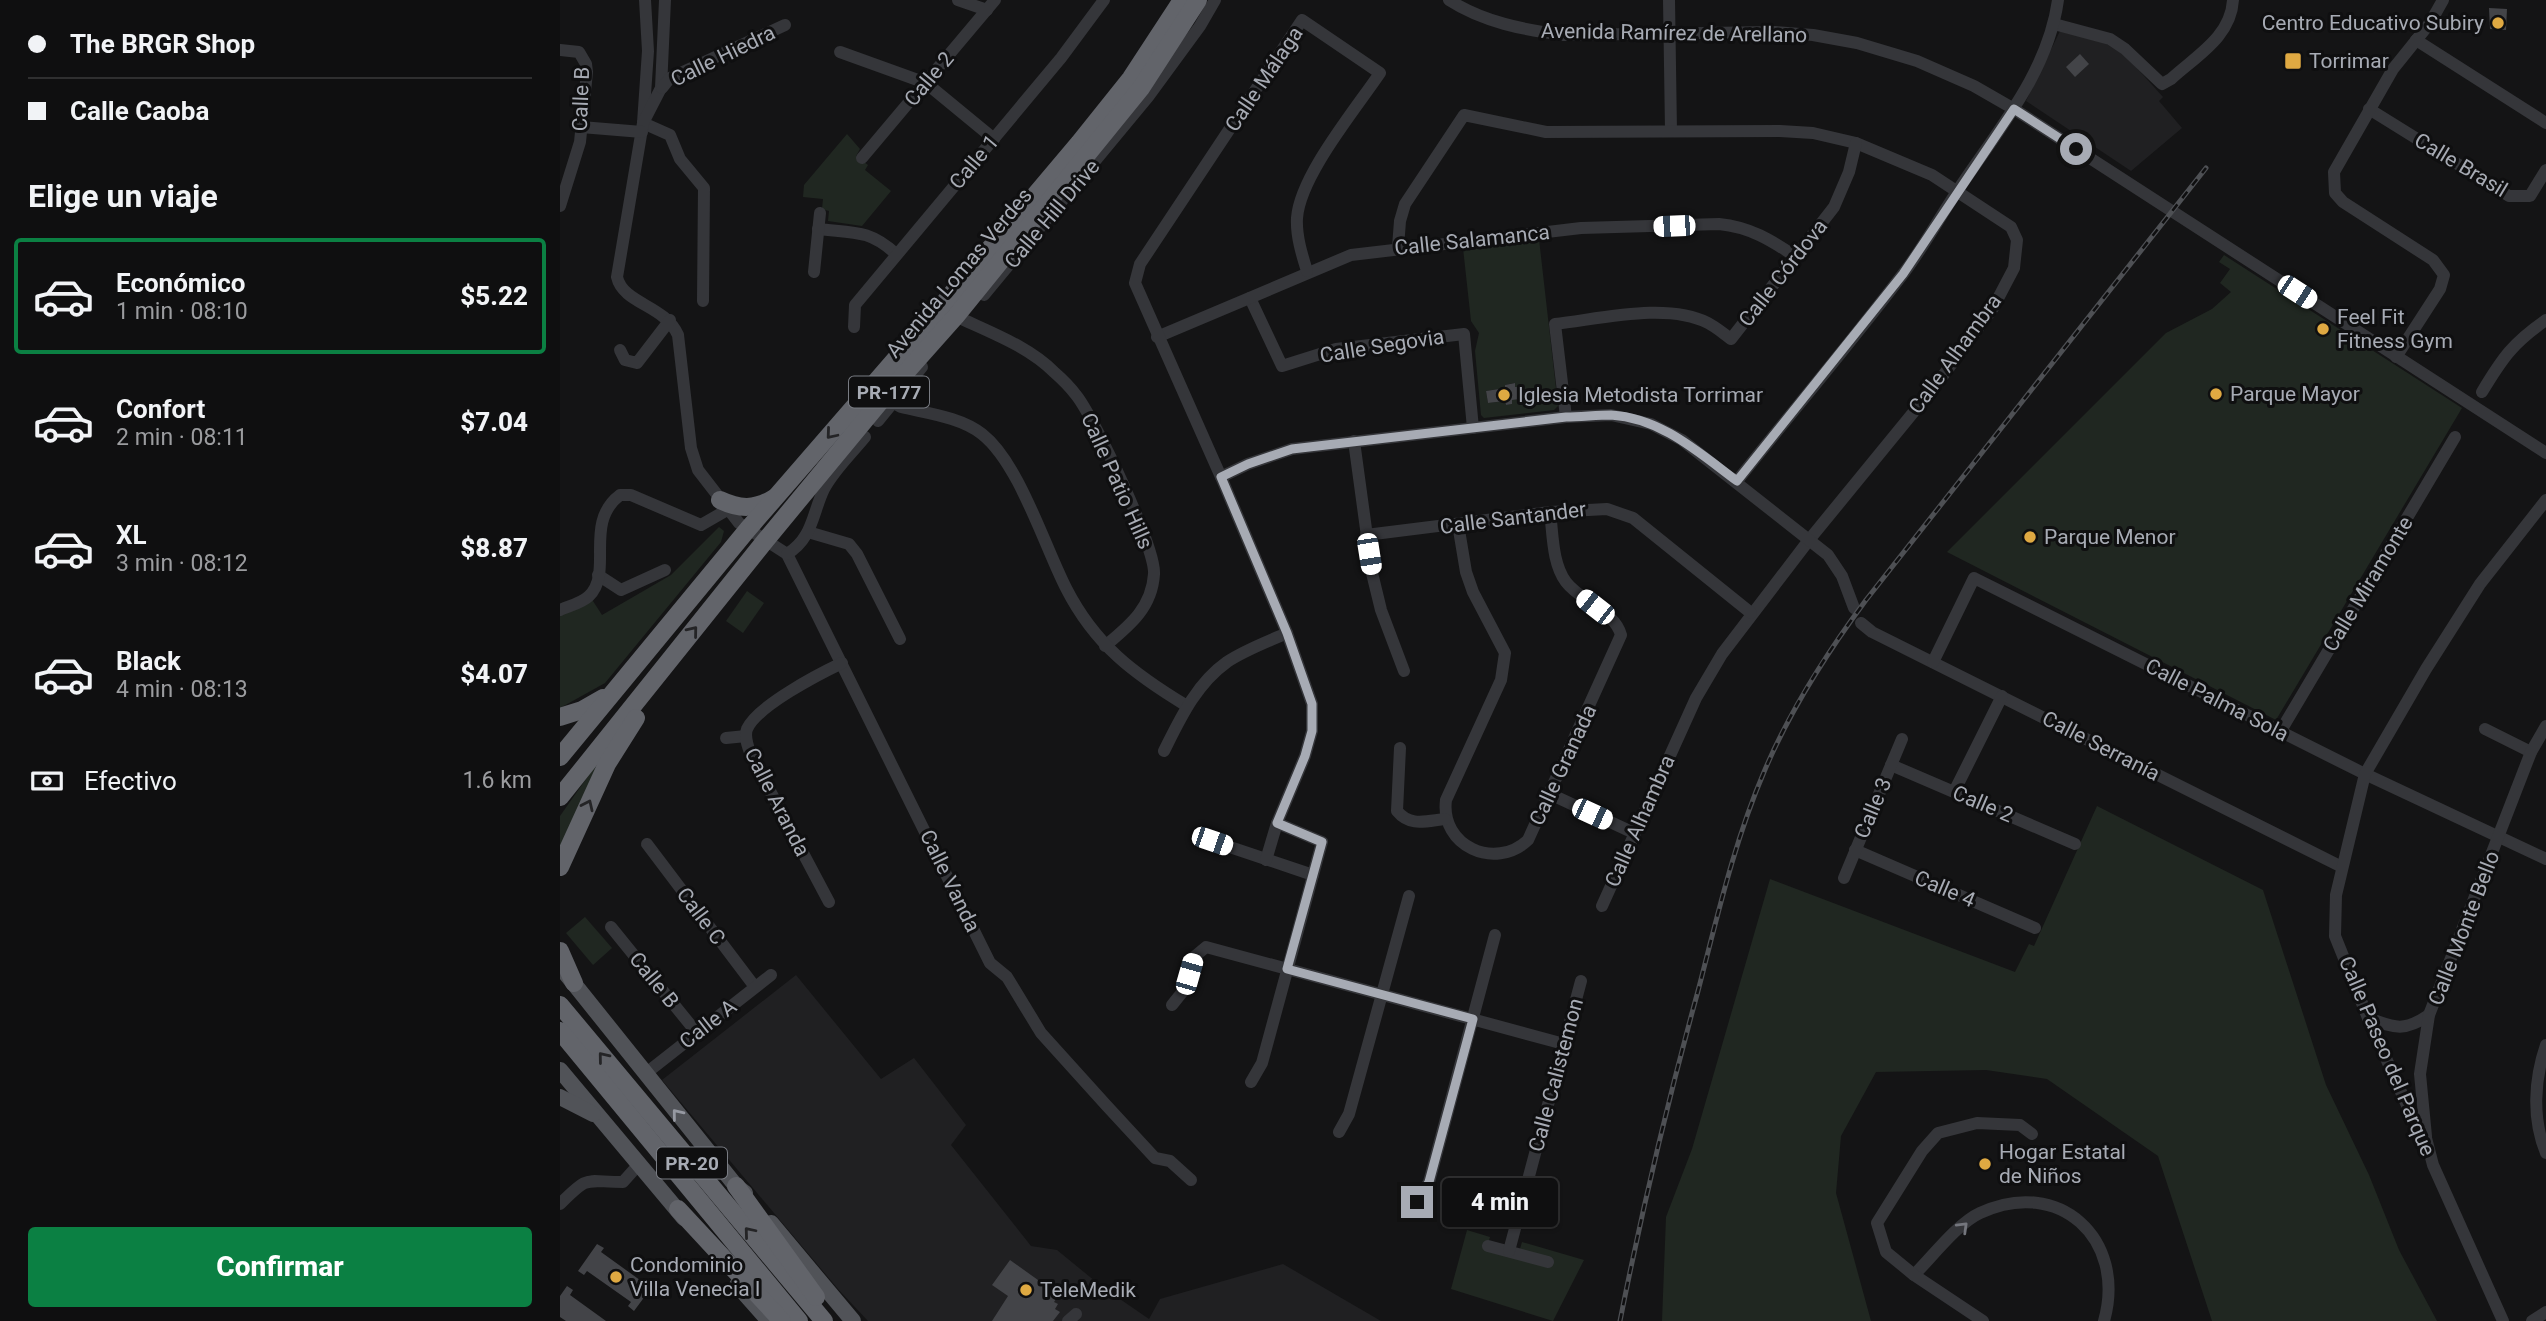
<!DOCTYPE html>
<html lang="es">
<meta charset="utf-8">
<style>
body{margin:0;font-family:Roboto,sans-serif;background:#1d1d1e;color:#f1f3f6;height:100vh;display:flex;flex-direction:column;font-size:26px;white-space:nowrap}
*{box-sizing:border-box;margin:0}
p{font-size:23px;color:#9b9c9f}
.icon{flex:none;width:38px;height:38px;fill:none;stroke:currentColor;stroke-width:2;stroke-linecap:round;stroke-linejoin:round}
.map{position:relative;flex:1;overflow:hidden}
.details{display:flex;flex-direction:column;background:#0f0f10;width:560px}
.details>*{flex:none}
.guide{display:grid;align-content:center;height:154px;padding:0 28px;background:#0f0f10}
.end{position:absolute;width:32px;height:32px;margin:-16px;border:9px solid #a7abb4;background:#111;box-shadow:0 0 0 4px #111}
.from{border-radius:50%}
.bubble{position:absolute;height:49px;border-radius:7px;background:#0f0f10;box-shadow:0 2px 5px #0004,0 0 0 2px #2f2f30;font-size:23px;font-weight:800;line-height:49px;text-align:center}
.car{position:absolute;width:21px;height:42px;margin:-21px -10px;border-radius:9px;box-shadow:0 0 5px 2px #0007;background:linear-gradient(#fff 24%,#345 0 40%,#fff 0 76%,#345 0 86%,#fff 0)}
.guide b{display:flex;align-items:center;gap:24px;height:66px;font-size:26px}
.guide b+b{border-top:2px solid #2f2f30}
.guide i{width:18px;height:18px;background:#f1f3f6}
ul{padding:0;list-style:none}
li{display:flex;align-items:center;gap:21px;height:116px;margin:0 14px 10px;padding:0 14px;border:4px solid transparent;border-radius:7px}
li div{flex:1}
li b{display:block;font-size:26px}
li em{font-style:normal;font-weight:800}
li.active{border-color:#0b8043}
li>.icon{width:63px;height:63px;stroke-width:1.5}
h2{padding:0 28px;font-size:32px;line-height:84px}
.pay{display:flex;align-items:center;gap:18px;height:77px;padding:0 28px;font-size:26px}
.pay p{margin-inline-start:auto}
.cta{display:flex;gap:14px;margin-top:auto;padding:14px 28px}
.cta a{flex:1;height:80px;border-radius:7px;background:#0b8043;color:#fff;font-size:28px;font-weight:800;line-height:80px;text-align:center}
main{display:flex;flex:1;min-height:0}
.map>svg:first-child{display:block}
.built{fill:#202022}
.green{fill:#202721;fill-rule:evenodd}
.building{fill:#434448}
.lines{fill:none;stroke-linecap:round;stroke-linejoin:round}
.minor{stroke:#35363a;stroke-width:12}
.major{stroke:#515358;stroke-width:16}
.highway{stroke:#62646a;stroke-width:18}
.rail-casing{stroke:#4e5054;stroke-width:5}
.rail{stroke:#0f0f10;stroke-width:2.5;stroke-dasharray:8;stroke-linecap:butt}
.oneway{stroke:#242426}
.oneway2{stroke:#9699a2}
.oneway3{stroke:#74767d}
.route{stroke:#a7abb4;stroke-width:9}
.poi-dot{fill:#dfa942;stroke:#0f0f10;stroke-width:2.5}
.labels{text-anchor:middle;stroke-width:6;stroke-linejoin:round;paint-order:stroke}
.shield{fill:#0f0f10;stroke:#797c83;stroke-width:2}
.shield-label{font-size:19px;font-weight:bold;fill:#a7abb4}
.poi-label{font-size:21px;fill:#a7abb4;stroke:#0f0f10;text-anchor:start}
.street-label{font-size:21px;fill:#a7abb4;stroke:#0f0f10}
</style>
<main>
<section class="details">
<div class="guide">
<b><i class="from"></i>The BRGR Shop</b>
<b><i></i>Calle Caoba</b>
</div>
<h2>Elige un viaje</h2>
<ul>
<li class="active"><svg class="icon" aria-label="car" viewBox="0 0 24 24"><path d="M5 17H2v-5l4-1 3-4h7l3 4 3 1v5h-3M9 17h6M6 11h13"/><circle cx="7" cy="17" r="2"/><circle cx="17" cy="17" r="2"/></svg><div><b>Económico</b><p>1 min · 08:10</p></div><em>$5.22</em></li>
<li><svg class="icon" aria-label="car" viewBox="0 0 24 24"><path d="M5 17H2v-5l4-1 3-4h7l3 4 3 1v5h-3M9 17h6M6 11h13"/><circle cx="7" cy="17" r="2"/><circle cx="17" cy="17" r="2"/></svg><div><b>Confort</b><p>2 min · 08:11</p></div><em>$7.04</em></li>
<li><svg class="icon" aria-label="car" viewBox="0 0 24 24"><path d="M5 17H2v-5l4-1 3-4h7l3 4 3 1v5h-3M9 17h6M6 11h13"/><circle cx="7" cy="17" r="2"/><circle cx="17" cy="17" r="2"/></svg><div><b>XL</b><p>3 min · 08:12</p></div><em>$8.87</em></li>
<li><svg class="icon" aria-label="car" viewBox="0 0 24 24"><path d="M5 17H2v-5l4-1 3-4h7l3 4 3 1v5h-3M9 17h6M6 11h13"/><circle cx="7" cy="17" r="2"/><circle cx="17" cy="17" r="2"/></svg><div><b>Black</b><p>4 min · 08:13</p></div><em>$4.07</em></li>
</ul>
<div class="pay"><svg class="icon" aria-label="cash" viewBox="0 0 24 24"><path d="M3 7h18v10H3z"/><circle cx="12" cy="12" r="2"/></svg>Efectivo<p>1.6 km</p></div>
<div class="cta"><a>Confirmar</a></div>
</section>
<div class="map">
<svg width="1986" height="1321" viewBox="0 0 1986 1321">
<rect width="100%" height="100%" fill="#141415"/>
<g class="built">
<path d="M 1500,31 L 1545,43 L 1567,57 L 1603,97 L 1599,101 L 1622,128 L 1571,171 L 1466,101 Z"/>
<path d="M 236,975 L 321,1079 L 354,1058 L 406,1125 L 391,1145 L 471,1246 L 497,1250 L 541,1286 L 589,1319 L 600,1299 L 723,1264 L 821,1321 L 308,1321 L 278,1289 L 102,1080 Z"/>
</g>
<g class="green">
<path d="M 287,134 L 300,149 L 296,156 L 308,165 L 305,170 L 331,191 L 302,226 L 268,221 L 269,211 L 262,209 L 263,199 L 243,197 L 244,185 Z"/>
<path d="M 979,239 L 998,406 L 994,410 L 924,418 L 921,415 L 915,351 L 919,333 L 911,321 L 903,248 ZM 954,383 L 955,387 L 959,387 L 961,399 L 952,400 L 952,404 L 946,405 L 945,401 L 928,403 L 926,391 L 945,388 L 945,385 Z"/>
<path d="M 1664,255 L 1902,408 L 1716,720 L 1387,552 L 1606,333 L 1652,309 L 1671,292 L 1660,283 L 1670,269 L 1659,262 Z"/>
<path d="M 159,527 L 164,531 L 161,542 L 45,683 L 0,708 L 0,613 L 31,598 L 42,615 L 111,575 Z"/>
<path d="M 187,591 L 204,603 L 183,633 L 166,621 Z"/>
<path d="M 45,752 L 0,848 L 0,816 Z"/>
<path d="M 1537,806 L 1703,890 L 1766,1085 L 1809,1175 L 1839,1250 L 1877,1321 L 1652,1321 L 1598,1156 L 1487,1079 L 1426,1070 L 1316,1072 L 1281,1136 L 1276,1193 L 1311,1321 L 1102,1321 L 1106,1217 L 1132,1149 L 1210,879 L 1455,972 L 1469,944 L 1474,946 Z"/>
<path d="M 25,917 L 52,948 L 33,965 L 6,933 Z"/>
<path d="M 907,1230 L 930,1237 L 926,1250 L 957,1259 L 962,1242 L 1024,1260 L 993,1321 L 891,1289 Z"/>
</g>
<g class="building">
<path d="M 1929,8 L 1947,9 L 1946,30 L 1930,29 Z"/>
<path d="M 1520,54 L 1529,64 L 1515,77 L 1506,67 Z"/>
<path d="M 955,383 L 955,387 L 959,387 L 961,399 L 952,400 L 952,404 L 946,405 L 945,401 L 928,403 L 926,391 L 945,388 L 945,385 Z"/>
<path d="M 37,1244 L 44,1248 L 41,1252 L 84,1283 L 87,1279 L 94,1284 L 74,1311 L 68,1306 L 71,1302 L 27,1271 L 24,1275 L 18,1271 Z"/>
<path d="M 450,1260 L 499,1295 L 494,1302 L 498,1304 L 495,1309 L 500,1312 L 493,1321 L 432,1321 L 448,1296 L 432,1285 Z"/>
<path d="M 7,1286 L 13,1290 L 10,1295 L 46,1321 L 6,1321 L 0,1317 L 0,1296 Z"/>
</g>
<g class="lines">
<g class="minor">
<path d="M 85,0 L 88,51 L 83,123 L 110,135 L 120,159 L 144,188 L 143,301"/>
<path d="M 105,0 L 101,88 L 83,123 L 57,277 C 63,304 105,305 118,335 L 131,448 L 138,470 L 179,523 L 227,554 L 430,963 L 447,977 L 481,1033 L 546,1105 L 595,1158 L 610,1161 L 631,1180"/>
<path d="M 398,0 L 427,10"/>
<path d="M 889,0 C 923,22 964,30 1004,35 L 1215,32 L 1253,35 L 1297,43 L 1357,61 L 1414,86 L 1454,109 L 1986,453"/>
<path d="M 1109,0 L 1111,131"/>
<path d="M 1494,24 L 1550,39 L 1565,49 L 1602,84 L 1611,79 C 1636,56 1671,37 1673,0"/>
<path d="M 1856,40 L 1986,123"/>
<path d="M 0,50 L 19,52 L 26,64 L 27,72 L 20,142 L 0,206"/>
<path d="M 280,52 L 366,83 L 434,139"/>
<path d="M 102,88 L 110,78 L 225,25"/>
<path d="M 1809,109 L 1949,196 L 1970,196 L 1986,170"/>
<path d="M 21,127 L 82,132"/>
<path d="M 302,158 L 435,0"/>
<path d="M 258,229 C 293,233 309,229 336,254"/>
<path d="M 838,247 L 840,221 L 845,204 L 904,115 L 986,132 L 1220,131 L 1253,133 L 1296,143 L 1372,175 L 1451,227 L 1457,240 L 1454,268 L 1433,308 L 1379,381 L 1249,540 L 1162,654 L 1136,698 L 1042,906"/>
<path d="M 254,272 L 260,213"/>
<path d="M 424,295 L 588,97 L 640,26 L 655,0"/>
<path d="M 690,298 L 722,366 L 776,349 L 904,334 L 913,428"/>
<path d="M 402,319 C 434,334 469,347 494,372 C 502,379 510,387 516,395 C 534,417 596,548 594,574 C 592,608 569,626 545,646"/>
<path d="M 294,327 L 295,305 L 501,58 L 544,0"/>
<path d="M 597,337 L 791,255 L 1021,228 L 1159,224 C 1190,227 1211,240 1236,257"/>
<path d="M 60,350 L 65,360 L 77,363 L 110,320"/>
<path d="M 1836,357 L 1880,289 L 1884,275 L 1873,260 L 1783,202 L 1775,193 L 1774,172 L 1833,69 L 1870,23 L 1883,0"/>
<path d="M 1922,392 C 1943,357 1953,343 1986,320"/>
<path d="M 332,402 L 341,407 C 366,413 401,417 422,434 C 459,463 484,545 506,588 C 535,645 574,674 627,706"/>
<path d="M 1006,417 L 995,324 C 1040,319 1107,302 1148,323 C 1156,327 1164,334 1171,339 L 1274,207 L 1289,172 L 1296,143"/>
<path d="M 318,421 L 362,367"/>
<path d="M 794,441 L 812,573 L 821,610 L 844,671"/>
<path d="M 661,477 L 688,464 L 732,449 L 1006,417 L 1051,415 L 1091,424 L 1122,440 L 1268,555 L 1282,576 L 1294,608"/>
<path d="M 1177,481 C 1232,412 1289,345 1343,274 C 1363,248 1379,218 1398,190 C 1437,131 1488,73 1498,0"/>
<path d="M 898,524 L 906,572 L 913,592 L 945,653 L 941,680 L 886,800 C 880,846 935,871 968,840 L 1061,635 C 1055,611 1020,601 1006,582 C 992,563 993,534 990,512"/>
<path d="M 248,532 L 289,544 L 297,554 L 340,639"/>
<path d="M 806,535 L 990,512 L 1047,509 L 1073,518 L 1191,613"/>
<path d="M 227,554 C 253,538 252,514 264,489 C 274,470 292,453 305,437"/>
<path d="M 38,575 L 61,590 L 105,570"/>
<path d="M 0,610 C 9,606 22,603 29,596 C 54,572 23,523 60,495 L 71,495 L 141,525 L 167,510"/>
<path d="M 1301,623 L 1312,632 L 1782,867"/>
<path d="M 1373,662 L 1414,578 L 1805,774 L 1986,859"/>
<path d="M 1925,729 L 1971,752"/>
<path d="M 1720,732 L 1895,437"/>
<path d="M 166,738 L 186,736"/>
<path d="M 840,748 L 837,811 C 850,827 866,821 885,819"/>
<path d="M 604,751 C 620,719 636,684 667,662 C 685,650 707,642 727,633"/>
<path d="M 1331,765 L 1515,844"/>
<path d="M 1394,792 L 1442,696"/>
<path d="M 990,794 L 1074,833"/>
<path d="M 652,841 L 753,875"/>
<path d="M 87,844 L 195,987"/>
<path d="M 1295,850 L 1475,928"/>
<path d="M 706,860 L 717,823 L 745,756 L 752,731 L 752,704 L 727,633 L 661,477 L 575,283 L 580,264 L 742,20 L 820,73 C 795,110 740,176 737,218 C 736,236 742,255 747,271"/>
<path d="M 1284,878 L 1342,739"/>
<path d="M 269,902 L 191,755 C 188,747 184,737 187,729 C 197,706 259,674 282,663"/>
<path d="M 51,927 L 137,1033"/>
<path d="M 612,1005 L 624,990 L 634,957 L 646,947 L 1004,1044"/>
<path d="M 1808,1018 C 1835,1028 1844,1032 1869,1015"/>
<path d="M 1986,1045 C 1974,1080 1972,1119 1986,1153"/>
<path d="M 85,1074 L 211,975"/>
<path d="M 691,1082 L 702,1063 L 762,842 L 717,823"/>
<path d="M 779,1132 L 789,1114 L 849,896"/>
<path d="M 1866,1136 L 1860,1074 L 1869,1015 L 1971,752 L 1986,726"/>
<path d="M 857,1202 L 869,1182 L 935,935"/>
<path d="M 0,1204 C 30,1174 24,1182 63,1182 L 80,1163"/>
<path d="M 928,1246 L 988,1262"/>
<path d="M 949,1251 L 1021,981"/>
<path d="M 1354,1275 C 1372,1257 1398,1223 1420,1213 C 1499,1176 1567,1239 1544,1321"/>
<path d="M 508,1321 L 516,1314"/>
<path d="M 1423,1321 L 1354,1275 L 1326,1252 L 1317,1223 L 1362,1151 L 1378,1133 L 1417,1123 L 1460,1125 L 1472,1134"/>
<path d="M 1943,1321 L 1873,1165 L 1866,1138 L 1850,1112 L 1808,1018 L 1775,936 L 1776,895 L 1805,774 L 1866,669 L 1920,584 L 1986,500"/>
<path d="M 1972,1321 L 1986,1312"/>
</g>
<g class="major">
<path d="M 7,975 L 176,1186 L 185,1193"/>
<path d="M 0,1070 L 124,1218"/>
<path d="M 0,1097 L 33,1114"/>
<path d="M 211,1223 L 293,1321"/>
<path d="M 177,1285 L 209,1321"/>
</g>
<g class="highway">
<path d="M 160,500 C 179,509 195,510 214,498"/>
<path d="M 0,717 L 22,710 L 43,698"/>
<path d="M 0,757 L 188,529 L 379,309 L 519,143 L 571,78 L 622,0"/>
<path d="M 0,797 L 205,541 L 324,397 L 396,316 L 581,88 L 638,0"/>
<path d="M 0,867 L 47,764 L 76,718"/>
<path d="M 0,951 L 14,983"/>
<path d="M 0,1005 L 264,1321"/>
<path d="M 0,1031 L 239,1321"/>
<path d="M 176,1186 L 256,1297"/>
<path d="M 118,1209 L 222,1321"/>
</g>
<defs>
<path id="rail" d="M 1060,1321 C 1082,1210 1108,1100 1138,991 C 1157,918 1174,842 1204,772 C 1230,710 1266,654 1306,600 L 1646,168"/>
</defs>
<use href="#rail" class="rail-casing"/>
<use href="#rail" class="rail"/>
</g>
<defs><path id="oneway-chevron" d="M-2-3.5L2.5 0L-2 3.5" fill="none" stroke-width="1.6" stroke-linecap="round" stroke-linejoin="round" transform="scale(1.75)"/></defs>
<g class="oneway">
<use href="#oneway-chevron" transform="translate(271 434) rotate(130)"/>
<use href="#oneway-chevron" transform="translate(133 631) rotate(-51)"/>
<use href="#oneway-chevron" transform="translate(28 805) rotate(-65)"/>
<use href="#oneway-chevron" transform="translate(43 1057) rotate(-129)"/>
<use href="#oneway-chevron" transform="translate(189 1232) rotate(-130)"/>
</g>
<use class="oneway2" href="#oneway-chevron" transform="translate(117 1114) rotate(-129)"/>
<use class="oneway3" href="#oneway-chevron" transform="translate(1403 1227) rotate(-44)"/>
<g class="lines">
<path class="route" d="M 857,1202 L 869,1182 L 913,1019 L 727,969 L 762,842 L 717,823 L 745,756 L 752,731 L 752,704 L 727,633 L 661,477 L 688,464 L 732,449 L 1006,417 C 1021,417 1036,415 1051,415 C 1101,418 1138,452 1177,481 L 1343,274 L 1454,109 L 1516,149"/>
</g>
<g class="poi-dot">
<circle cx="1938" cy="23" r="7"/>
<rect x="1724" y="52" width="18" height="18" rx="3.5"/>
<circle cx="1763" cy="329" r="7"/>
<circle cx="1656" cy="394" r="7"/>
<circle cx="944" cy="395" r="7"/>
<circle cx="1470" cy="537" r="7"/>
<circle cx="1425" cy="1164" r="7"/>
<circle cx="56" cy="1277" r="7"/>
<circle cx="466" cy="1290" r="7"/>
</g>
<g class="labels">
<g class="shield">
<rect x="289" y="376.5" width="80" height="31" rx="5"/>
<rect x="97" y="1147.5" width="70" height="31" rx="5"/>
</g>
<g class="shield-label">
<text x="329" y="399">PR-177</text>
<text x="132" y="1170">PR-20</text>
</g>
<g class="poi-label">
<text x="1924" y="30" text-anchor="end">Centro Educativo Subiry</text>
<text x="1749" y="68">Torrimar</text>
<text x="1777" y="324">Feel Fit<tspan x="1777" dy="24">Fitness Gym</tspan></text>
<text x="1670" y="401">Parque Mayor</text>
<text x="958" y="402">Iglesia Metodista Torrimar</text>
<text x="1484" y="544">Parque Menor</text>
<text x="1439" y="1159">Hogar Estatal<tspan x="1439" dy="24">de Niños</tspan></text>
<text x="70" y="1272">Condominio<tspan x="70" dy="24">Villa Venecia I</tspan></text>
<text x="480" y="1297">TeleMedik</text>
</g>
<g class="street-label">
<text transform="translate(1114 33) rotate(1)" y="7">Avenida Ramírez de Arellano</text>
<text transform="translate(163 56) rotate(-26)" y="7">Calle Hiedra</text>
<text transform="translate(369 79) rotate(-50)" y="7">Calle 2</text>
<text transform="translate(704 79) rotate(-56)" y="7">Calle Málaga</text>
<text transform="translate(21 99) rotate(-88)" y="7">Calle B</text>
<text transform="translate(414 162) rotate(-50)" y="7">Calle 1</text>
<text transform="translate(1901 165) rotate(31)" y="7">Calle Brasil</text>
<text transform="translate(492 214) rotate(-50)" y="7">Calle Hill Drive</text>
<text transform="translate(912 240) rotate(-6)" y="7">Calle Salamanca</text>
<text transform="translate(399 273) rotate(-50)" y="7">Avenida Lomas Verdes</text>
<text transform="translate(1223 273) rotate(-52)" y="7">Calle Córdova</text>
<text transform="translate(822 346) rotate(-9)" y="7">Calle Segovia</text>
<text transform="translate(1395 354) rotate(-54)" y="7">Calle Alhambra</text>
<text transform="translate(557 481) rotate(66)" y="7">Calle Patio Hills</text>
<text transform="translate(953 518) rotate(-7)" y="7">Calle Santander</text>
<text transform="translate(1808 584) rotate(-59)" y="7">Calle Miramonte</text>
<text transform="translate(1657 700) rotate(27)" y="7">Calle Palma Sola</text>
<text transform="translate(1541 746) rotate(27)" y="7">Calle Serranía</text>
<text transform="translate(1003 765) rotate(-65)" y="7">Calle Granada</text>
<text transform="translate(217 802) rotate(63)" y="7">Calle Aranda</text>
<text transform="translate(1423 804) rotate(23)" y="7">Calle 2</text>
<text transform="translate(1313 808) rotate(-67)" y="7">Calle 3</text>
<text transform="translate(1080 821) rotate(-66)" y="7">Calle Alhambra</text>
<text transform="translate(390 881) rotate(64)" y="7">Calle Vanda</text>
<text transform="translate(1385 889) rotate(23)" y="7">Calle 4</text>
<text transform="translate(141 916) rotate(53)" y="7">Calle C</text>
<text transform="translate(1904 928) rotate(-69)" y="7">Calle Monte Bello</text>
<text transform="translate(94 980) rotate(51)" y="7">Calle B</text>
<text transform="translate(148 1024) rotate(-38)" y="7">Calle A</text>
<text transform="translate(1827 1056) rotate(67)" y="7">Calle Paseo del Parque</text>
<text transform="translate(996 1075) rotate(-75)" y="7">Calle Calistemon</text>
</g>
</g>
</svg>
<i class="end from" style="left:1516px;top:149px"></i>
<i class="end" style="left:857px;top:1202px"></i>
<div class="bubble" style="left:882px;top:1178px;width:116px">4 min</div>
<i class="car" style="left:1114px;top:226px;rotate:268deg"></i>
<i class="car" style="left:1737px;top:292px;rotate:123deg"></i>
<i class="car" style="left:809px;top:554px;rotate:171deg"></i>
<i class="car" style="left:1035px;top:607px;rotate:308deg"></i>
<i class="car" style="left:1032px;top:814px;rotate:115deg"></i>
<i class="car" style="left:652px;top:841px;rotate:109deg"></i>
<i class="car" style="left:629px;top:974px;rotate:16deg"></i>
</div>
</main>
